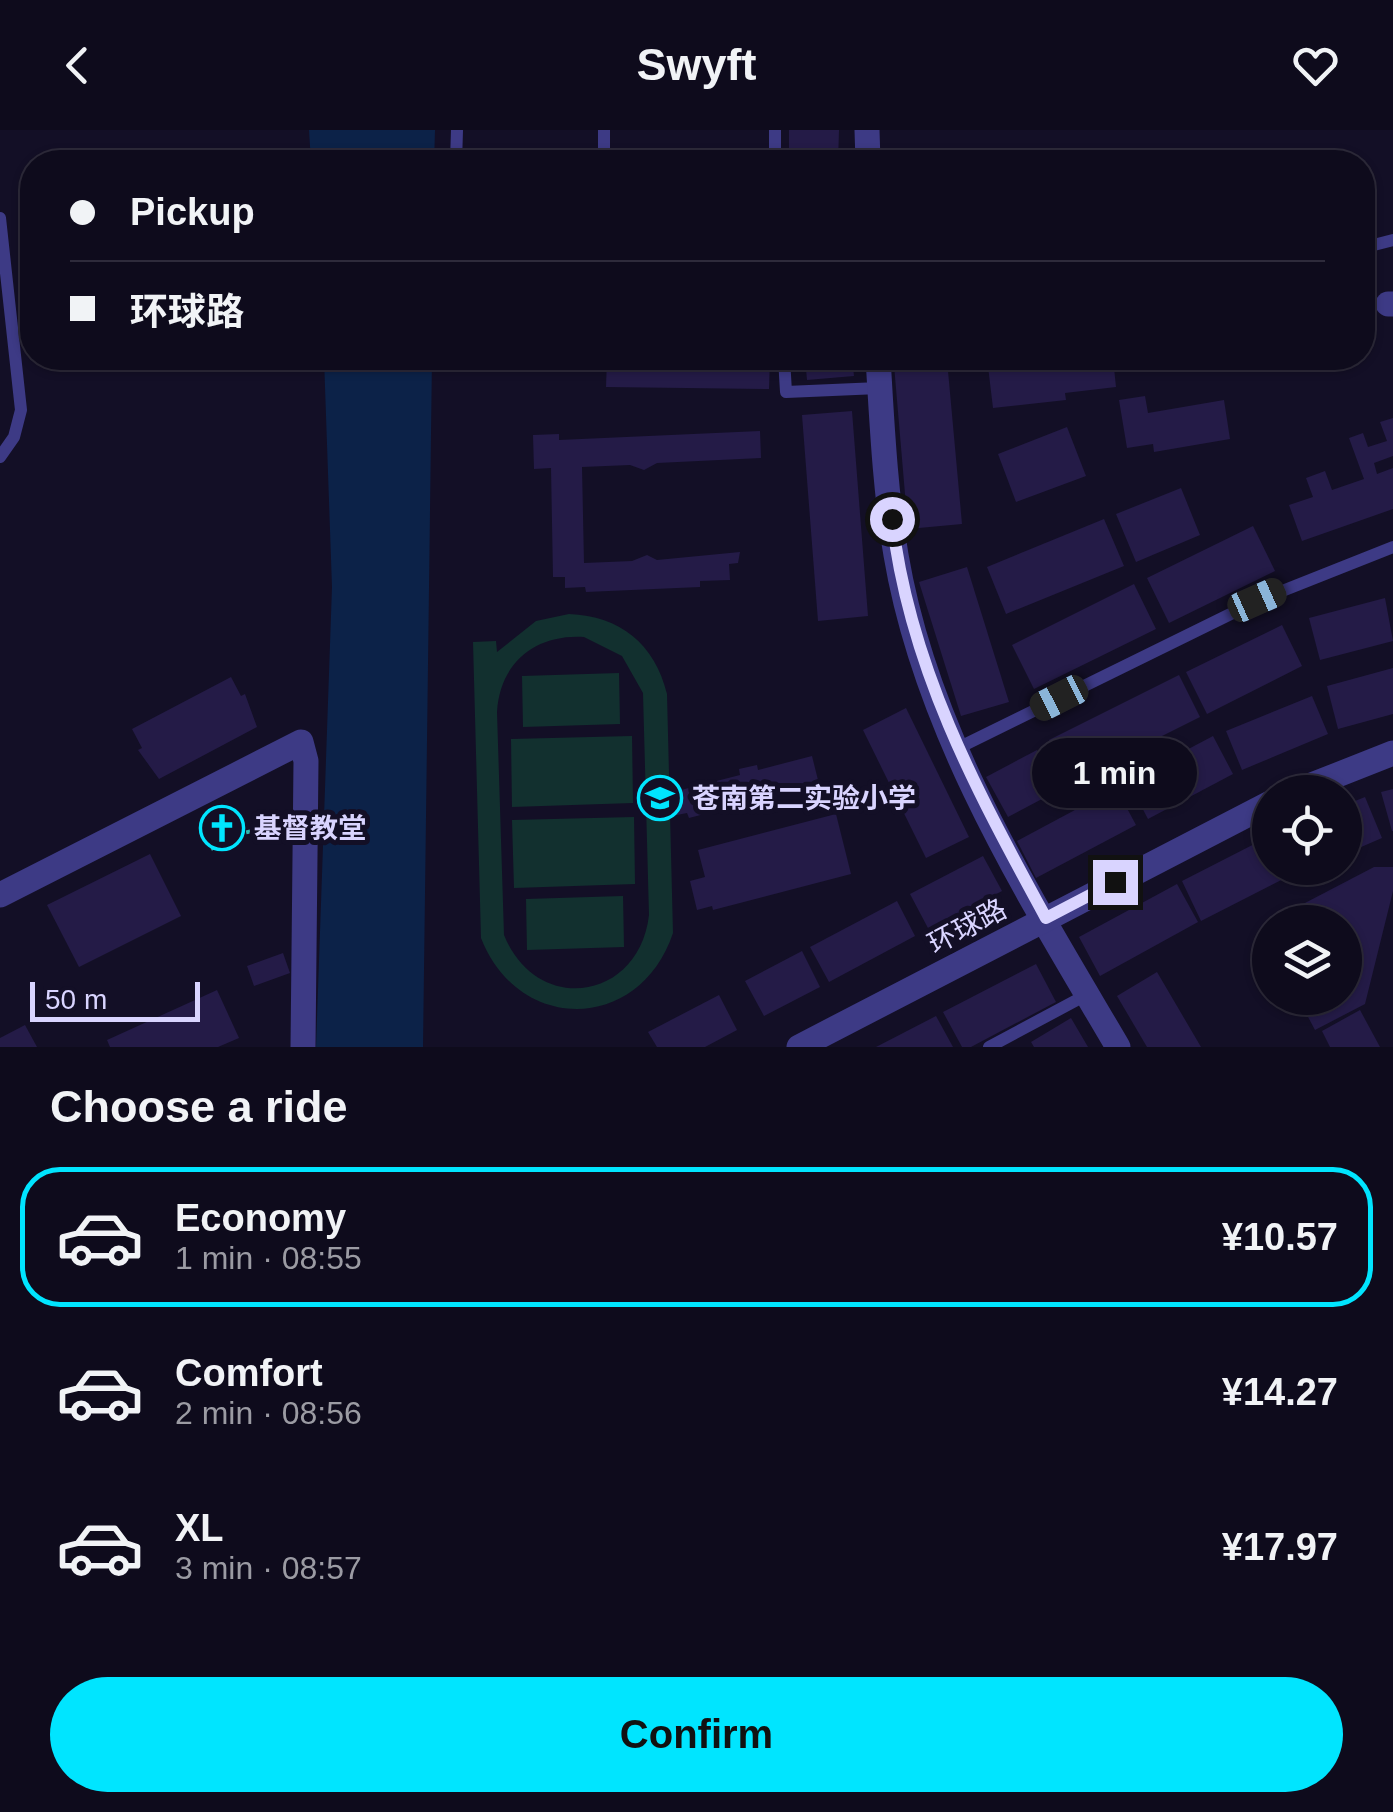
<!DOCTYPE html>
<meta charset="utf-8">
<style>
body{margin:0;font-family:Helvetica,"Noto Sans SC",sans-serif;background:#171425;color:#f1f3f6;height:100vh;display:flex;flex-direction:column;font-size:38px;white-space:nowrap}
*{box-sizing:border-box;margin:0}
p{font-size:32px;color:#9b9ba3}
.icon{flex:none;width:55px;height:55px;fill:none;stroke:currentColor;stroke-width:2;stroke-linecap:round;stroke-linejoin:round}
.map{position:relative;height:917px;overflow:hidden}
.panel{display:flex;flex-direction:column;background:#0e0b1c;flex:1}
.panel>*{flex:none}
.banner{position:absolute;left:20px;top:20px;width:1355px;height:220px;border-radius:40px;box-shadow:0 2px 8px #0004,0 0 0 2px #2e2b3b;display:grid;align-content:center;height:220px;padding:0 50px;background:#0e0b1c}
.buttons{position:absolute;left:1252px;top:645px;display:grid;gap:20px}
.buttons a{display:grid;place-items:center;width:110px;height:110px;border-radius:50%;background:#0e0b1c;box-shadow:0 2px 8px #0004,0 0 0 2px #2e2b3b;font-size:50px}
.scale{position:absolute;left:30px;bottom:25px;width:170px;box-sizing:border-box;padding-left:10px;border:5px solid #d9d4ff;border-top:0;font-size:28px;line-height:35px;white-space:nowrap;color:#d9d4ff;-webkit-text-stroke:8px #130f26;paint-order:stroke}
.end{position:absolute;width:45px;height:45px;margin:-22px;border:12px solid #d9d4ff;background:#111;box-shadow:0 0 0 5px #111}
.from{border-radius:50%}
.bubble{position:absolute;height:70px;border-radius:35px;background:#0e0b1c;box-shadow:0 2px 8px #0004,0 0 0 2px #2e2b3b;font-size:32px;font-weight:700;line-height:70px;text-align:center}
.car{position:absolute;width:30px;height:60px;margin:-30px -15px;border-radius:12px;box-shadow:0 0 8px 2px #0007;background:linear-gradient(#222 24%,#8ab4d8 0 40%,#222 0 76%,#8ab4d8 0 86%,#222 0)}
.banner b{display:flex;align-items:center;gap:35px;height:95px;font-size:38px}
.banner b+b{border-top:2px solid #2e2b3b}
.banner i{width:25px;height:25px;background:#f1f3f6}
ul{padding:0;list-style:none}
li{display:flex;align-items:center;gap:30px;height:140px;margin:0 20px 15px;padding:0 30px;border:5px solid transparent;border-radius:40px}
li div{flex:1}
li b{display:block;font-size:38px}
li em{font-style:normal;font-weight:700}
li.on{border-color:#00e5ff}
li>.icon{width:90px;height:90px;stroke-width:1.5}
h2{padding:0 50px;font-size:45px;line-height:120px}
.primary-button{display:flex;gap:20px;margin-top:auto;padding:20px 50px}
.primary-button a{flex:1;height:115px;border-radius:60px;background:#00e5ff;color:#111;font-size:40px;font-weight:700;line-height:115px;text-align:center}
header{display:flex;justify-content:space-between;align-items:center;height:130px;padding:0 50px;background:#0e0b1c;font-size:45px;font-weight:700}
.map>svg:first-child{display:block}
.green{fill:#12302f;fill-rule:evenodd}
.water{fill:#0c2248}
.building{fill:#241b47}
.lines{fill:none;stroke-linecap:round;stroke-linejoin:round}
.path{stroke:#2fb8b0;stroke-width:4;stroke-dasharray:5 8;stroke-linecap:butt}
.service{stroke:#3d3a85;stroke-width:12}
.minor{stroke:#3d3a85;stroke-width:25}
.tertiary{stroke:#3d3a85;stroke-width:25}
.route{stroke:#d9d4ff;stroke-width:12}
.labels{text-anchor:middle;stroke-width:10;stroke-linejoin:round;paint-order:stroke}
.poi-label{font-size:28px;font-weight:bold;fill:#d9d4ff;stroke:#130f26;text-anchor:start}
.street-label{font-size:28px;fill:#d9d4ff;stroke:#130f26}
</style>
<header><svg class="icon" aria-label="back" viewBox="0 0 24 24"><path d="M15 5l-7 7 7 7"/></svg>Swyft<svg class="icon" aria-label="heart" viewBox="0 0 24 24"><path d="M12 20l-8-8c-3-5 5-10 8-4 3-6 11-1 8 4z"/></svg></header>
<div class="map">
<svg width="1393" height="917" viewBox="0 0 1393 917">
<rect width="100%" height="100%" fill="#130f26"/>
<g class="green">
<path d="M 569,484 C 620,486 655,514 667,564 L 673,803 C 640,902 519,905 481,808 L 473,512 L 496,511 L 497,522 L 536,491 ZM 584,507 L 622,526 L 643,563 L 649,785 C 639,871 537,886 504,805 L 497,582 C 500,533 535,504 584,507 Z"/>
<path d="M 619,543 L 620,594 L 523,597 L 522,546 Z"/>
<path d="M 632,606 L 633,673 L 512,677 L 511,609 Z"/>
<path d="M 634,687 L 635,754 L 514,758 L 512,690 Z"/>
<path d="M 623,766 L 624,817 L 527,820 L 526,769 Z"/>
</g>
<g class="water">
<path d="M 309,0 L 435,0 L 434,32 L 311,32 Z"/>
<path d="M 324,228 L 432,228 L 423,917 L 316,917 L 332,457 Z"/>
</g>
<g class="building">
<path d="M 789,0 L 839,0 L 838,32 L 789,32 Z"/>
<path d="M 634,23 L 742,24 L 761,27 L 761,32 L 614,32 L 614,25 Z"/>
<path d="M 466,27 L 584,28 L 584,32 L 466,32 Z"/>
<path d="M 1368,142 L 1375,174 L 1362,177 L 1362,143 Z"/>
<path d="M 607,228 L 770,228 L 769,259 L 606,257 Z"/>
<path d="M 805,228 L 852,228 L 854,246 L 807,250 Z"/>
<path d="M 987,228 L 1113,228 L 1116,257 L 1065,263 L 1066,270 L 993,278 Z"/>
<path d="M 947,230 L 962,394 L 908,399 L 894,235 Z"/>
<path d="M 1145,266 L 1148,283 L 1224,270 L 1230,309 L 1154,322 L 1153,314 L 1127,318 L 1119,270 Z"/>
<path d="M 852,281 L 868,486 L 818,491 L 802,285 Z"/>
<path d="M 1393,288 L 1393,326 L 1374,333 L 1377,344 L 1393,338 L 1393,379 L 1302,411 L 1289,375 L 1313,367 L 1306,348 L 1325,341 L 1332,360 L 1364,349 L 1349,308 L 1363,303 L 1368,317 L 1387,311 L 1380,292 Z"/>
<path d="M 1067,297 L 1086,346 L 1016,372 L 998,324 Z"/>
<path d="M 760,301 L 761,328 L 657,333 L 644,340 L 630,335 L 582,337 L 584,433 L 632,431 L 647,425 L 657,430 L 740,422 L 738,433 L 729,434 L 730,450 L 700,451 L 700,457 L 586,462 L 585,457 L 565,458 L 565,447 L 553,447 L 551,338 L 534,339 L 533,305 L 559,304 L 559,310 Z"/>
<path d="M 1181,358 L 1200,405 L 1136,432 L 1116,384 Z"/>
<path d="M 1104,389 L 1124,436 L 1006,484 L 987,437 Z"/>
<path d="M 1253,396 L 1275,441 L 1169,493 L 1147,448 Z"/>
<path d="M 967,437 L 1009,572 L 961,586 L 919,452 Z"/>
<path d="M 1134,454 L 1156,499 L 1034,559 L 1012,515 Z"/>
<path d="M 1385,468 L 1393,511 L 1320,530 L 1309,488 Z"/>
<path d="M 1282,495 L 1302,536 L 1207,584 L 1186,542 Z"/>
<path d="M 1393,538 L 1393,584 L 1338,599 L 1327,556 Z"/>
<path d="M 1179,545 L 1200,587 L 1070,652 L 1049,610 Z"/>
<path d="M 231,547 L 241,566 L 245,564 L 257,597 L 159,649 L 138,620 L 142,618 L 132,599 Z"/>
<path d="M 1312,566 L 1328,604 L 1242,640 L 1226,601 Z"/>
<path d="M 906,578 L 969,707 L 926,728 L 863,600 Z"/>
<path d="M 1213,606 L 1233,644 L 1148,689 L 1128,651 Z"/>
<path d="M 1037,620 L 1059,660 L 1008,687 L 986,647 Z"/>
<path d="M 812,626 L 819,654 L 689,688 L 687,683 L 677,685 L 673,670 L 683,667 L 681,660 L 740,645 L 739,639 L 757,635 L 758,640 Z"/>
<path d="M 1116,658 L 1136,695 L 1036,748 L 1017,711 Z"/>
<path d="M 1393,659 L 1393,701 L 1392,701 L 1381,662 Z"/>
<path d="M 1365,667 L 1382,708 L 1345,724 L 1345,675 Z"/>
<path d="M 836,684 L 851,744 L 713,780 L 712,776 L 697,780 L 690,751 L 705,747 L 698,720 Z"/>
<path d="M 1270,706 L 1270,738 L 1292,738 L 1295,743 L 1201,791 L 1182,751 Z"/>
<path d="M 150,724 L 181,786 L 79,837 L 47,775 Z"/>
<path d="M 983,726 L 1002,761 L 929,800 L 910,764 Z"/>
<path d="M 1374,737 L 1393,737 L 1393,761 L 1365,874 L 1315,900 L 1298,868 L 1345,868 L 1345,792 L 1270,792 L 1270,813 L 1261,796 Z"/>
<path d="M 1177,754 L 1198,792 L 1100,846 L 1079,807 Z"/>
<path d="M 897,771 L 915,806 L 829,852 L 810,817 Z"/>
<path d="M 802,821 L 820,857 L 764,886 L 745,851 Z"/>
<path d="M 283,823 L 290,843 L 254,856 L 247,836 Z"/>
<path d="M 1036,834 L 1056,872 L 971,917 L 962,917 L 943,882 Z"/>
<path d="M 1157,842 L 1201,917 L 1147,917 L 1117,866 Z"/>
<path d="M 217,860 L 239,908 L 218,917 L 110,917 L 107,910 Z"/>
<path d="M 719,865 L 737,900 L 705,917 L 657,917 L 648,902 Z"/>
<path d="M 1360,880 L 1380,917 L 1330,917 L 1322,901 Z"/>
<path d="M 936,886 L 953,917 L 876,917 Z"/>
<path d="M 1071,888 L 1088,917 L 1034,917 L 1031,912 Z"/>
<path d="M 25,895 L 37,917 L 0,917 L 0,908 Z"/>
</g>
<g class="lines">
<path class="path" d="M 211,719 L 243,703 L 281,695"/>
<g class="service">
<path d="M 775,0 L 775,32"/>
<path d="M 456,32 L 457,0"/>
<path d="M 604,32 L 604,0"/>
<path d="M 0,88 L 21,280 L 14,307 L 0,327"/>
<path d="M 1362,118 L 1393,110"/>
<path d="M 784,228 L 786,262 L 879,258"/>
<path d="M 956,619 L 1257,471 L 1393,417"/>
<path d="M 989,917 L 1088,864"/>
</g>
<g class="minor">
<path d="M 867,0 L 868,32"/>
<path d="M 1388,174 L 1393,174"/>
<path d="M 878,228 C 882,293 885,360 896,425 C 926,603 1028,764 1118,917"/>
<path d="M 0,765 L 301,612 L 306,631 L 303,917"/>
</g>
<g class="tertiary">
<path d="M 1294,662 L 1393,623"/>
<path d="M 799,917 L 1270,673"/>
</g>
</g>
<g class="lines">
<path class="route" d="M 892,389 C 909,536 976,660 1046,788 L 1115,752"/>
</g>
<defs>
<symbol id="school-ring" viewBox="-11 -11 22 22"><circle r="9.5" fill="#130f26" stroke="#00e5ff" stroke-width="1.5"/><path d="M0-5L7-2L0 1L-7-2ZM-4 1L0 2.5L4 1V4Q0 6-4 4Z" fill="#00e5ff"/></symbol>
<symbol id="church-ring" viewBox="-11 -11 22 22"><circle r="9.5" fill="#130f26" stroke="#00e5ff" stroke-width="1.5"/><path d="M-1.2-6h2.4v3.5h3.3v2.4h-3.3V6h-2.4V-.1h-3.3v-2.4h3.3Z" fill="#00e5ff"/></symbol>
</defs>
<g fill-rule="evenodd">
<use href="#school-ring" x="635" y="643" width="50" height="50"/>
<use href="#church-ring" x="197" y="673" width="50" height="50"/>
</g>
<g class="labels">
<g class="poi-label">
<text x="692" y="678">苍南第二实验小学</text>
<text x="254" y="708">基督教堂</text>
</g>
<g class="street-label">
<text transform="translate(967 796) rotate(-28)" y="10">环球路</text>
</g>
</g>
</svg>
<div class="buttons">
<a><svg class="icon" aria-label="locate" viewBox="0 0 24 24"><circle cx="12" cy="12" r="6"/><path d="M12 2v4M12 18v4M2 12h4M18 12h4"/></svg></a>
<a><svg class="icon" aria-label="layers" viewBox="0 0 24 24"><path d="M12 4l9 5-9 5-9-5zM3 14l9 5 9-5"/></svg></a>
</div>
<div class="scale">50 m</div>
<i class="end from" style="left:892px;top:389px"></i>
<i class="end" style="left:1115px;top:752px"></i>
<div class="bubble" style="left:1032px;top:608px;width:165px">1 min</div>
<i class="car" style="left:1257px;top:470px;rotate:66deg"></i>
<i class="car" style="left:1059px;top:568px;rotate:243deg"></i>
<div class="banner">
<b><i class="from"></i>Pickup</b>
<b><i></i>环球路</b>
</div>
</div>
<section class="panel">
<h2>Choose a ride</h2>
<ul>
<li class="on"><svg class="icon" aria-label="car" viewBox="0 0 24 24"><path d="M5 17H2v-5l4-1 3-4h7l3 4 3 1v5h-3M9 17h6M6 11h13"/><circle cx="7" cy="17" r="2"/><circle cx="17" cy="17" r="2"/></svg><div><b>Economy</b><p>1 min · 08:55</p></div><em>¥10.57</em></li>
<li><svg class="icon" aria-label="car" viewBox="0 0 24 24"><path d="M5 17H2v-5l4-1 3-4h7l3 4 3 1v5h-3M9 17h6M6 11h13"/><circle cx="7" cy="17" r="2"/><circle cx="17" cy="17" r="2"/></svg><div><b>Comfort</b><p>2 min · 08:56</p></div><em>¥14.27</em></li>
<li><svg class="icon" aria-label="car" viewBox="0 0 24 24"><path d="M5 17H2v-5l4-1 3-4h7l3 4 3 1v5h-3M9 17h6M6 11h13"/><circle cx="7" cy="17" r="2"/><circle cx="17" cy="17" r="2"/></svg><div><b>XL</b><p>3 min · 08:57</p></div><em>¥17.97</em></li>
</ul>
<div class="primary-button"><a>Confirm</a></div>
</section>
